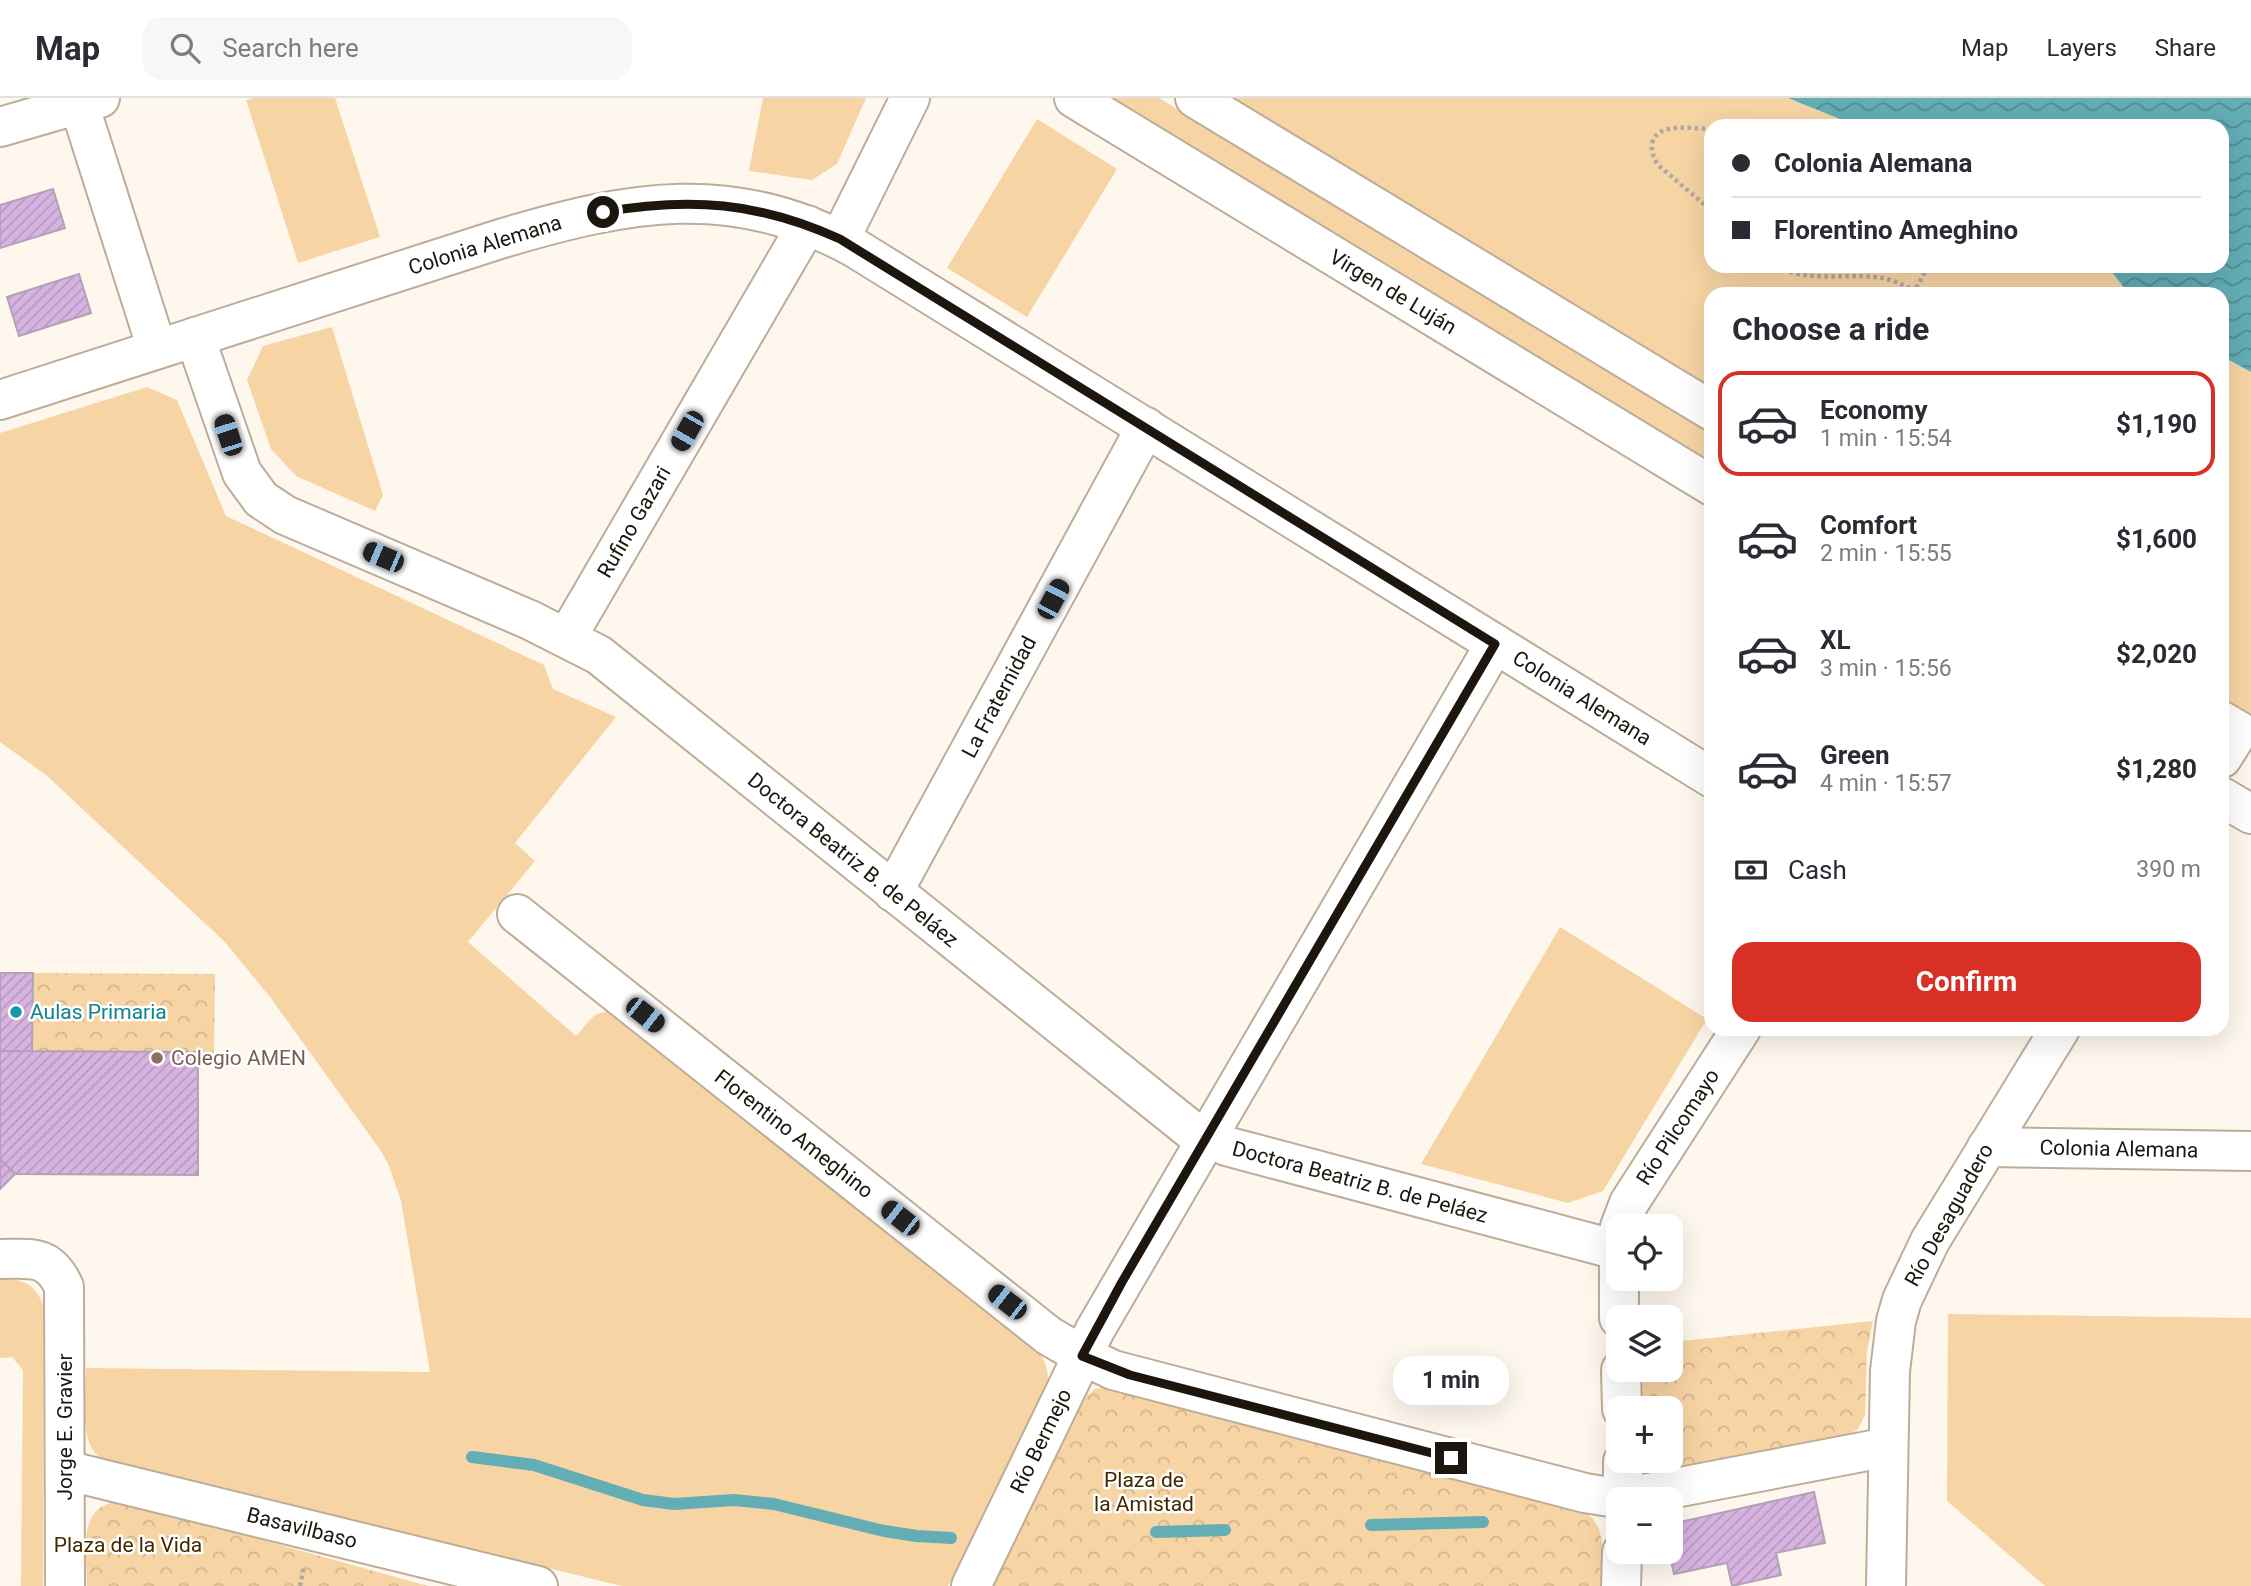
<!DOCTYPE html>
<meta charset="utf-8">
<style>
body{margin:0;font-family:Roboto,sans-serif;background:#f7f7f7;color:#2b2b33;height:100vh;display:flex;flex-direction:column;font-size:26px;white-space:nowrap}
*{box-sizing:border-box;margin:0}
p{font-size:23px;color:#7c7c81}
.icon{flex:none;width:38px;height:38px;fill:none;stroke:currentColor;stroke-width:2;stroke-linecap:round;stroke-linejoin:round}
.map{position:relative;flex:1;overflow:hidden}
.side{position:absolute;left:1704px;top:189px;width:525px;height:749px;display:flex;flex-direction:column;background:#fff;border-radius:21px;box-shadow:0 7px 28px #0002}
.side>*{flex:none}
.top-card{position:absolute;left:1704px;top:21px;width:525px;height:154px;border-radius:21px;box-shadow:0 7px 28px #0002;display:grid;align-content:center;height:154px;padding:0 28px;background:#fff}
.fabs{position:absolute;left:1606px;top:1116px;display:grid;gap:14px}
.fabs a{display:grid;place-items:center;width:77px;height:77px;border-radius:14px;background:#fff;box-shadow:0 7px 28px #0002;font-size:35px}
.end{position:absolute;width:32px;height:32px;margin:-16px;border:9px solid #1c160e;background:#fff;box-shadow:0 0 0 4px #fff}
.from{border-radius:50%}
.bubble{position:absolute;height:49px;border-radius:21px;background:#fff;box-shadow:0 7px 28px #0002;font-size:23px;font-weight:700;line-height:49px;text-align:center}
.car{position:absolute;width:21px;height:42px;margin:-21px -10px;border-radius:9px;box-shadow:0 0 5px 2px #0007;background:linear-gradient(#222 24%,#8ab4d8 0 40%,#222 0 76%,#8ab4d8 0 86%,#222 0)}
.top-card b{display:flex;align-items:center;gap:24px;height:66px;font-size:26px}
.top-card b+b{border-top:2px solid #e1e1e2}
.top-card i{width:18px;height:18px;background:#2b2b33}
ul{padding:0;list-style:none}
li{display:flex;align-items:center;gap:21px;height:105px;margin:0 14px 10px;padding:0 14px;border:4px solid transparent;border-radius:21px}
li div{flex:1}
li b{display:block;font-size:26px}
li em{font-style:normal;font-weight:700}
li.selected{border-color:#d93025}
li>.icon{width:63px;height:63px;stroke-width:1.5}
h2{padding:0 28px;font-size:32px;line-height:84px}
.pay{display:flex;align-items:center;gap:18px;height:77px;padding:0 28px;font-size:26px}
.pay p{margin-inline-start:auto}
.action{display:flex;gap:14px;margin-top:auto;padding:14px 28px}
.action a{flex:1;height:80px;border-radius:21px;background:#d93025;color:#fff;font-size:28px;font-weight:700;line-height:80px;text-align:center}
header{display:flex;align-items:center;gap:42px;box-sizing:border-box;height:98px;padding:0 35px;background:#fff;border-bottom:2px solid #e1e1e2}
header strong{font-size:33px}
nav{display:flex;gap:38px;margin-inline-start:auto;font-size:24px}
.search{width:490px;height:63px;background:#f7f7f7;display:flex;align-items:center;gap:18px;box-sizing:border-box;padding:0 24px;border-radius:21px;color:#7c7c81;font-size:26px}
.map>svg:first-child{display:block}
.green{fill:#f7d4a4}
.park{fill:url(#park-crowns)}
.water{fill:url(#water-waves)}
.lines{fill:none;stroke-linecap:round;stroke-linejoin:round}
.stream{stroke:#63adb5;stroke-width:12}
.building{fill:url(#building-hatch);stroke:#b2a2b7;stroke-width:2}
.minor-casing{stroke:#bdad98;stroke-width:42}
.tertiary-casing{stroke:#bdad98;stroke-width:42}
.path{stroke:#b0a9a0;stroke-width:4.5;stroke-dasharray:3.5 3.5;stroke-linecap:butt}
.minor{stroke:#fff;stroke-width:38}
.tertiary{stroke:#fff;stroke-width:38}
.route{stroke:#1c160e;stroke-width:9}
.culture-dot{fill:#0f9aa8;stroke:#fff;stroke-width:2.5}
.education-dot{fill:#8d6e63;stroke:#fff;stroke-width:2.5}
.labels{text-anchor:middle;stroke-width:5;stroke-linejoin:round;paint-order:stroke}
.street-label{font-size:21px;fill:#1c160e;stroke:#fff}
.culture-label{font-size:21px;fill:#0d838f;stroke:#fff;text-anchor:start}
.education-label{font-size:21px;fill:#785e54;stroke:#fff;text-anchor:start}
.park-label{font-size:21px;fill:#3f2800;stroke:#fff}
</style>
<header>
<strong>Map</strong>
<div class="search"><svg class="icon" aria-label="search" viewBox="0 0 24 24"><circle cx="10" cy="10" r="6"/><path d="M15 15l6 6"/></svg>Search here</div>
<nav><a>Map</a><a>Layers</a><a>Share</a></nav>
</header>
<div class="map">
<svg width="2251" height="1488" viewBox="0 0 2251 1488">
<defs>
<pattern id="park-crowns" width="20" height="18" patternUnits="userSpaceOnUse" patternTransform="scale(1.75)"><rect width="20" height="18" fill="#f7d4a4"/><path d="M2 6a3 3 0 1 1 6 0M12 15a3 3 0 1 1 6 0" fill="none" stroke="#d3b58c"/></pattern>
<pattern id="water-waves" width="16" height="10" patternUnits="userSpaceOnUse" patternTransform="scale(1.75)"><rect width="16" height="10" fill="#63adb5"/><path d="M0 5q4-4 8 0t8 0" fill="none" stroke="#518c92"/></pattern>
<pattern id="building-hatch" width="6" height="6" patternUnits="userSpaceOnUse" patternTransform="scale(1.75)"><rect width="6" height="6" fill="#d7b3e1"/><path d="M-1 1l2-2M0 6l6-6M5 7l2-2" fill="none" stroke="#b899c0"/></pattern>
</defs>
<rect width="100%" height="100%" fill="#fef7ee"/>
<g class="green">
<path d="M 253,0 L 335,0 L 380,139 L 298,165 L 246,2 Z"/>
<path d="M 763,0 L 866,0 L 837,66 L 812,82 L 749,73 Z"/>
<path d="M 1114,0 L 1159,0 L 1711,336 L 1711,363 Z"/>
<path d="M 1229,0 L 1788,0 L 1857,28 L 1712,28 L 1712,168 L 2107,168 L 2129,196 L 1712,196 L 1711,292 Z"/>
<path d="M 1037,21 L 1117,71 L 1027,219 L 947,170 Z"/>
<path d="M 332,229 L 383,397 L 375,413 L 296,378 L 271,351 L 247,282 L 263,248 Z"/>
<path d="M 2222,259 L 2251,274 L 2251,618 L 2223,601 Z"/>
<path d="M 147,289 L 177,302 L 226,418 L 544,567 L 553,591 L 616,619 L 515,745 L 535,763 L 468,844 L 576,938 C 587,927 593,912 610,914 L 1039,1254 C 1049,1269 1050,1281 1044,1298 L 948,1488 L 622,1488 L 107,1363 C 76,1353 86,1296 86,1270 L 430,1274 L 401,1103 L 389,1068 L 381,1053 L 270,899 L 225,844 L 46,677 L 0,644 L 0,335 Z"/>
<path d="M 1560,829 L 1707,921 L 1603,1093 L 1568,1105 L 1421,1066 Z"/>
<path d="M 0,1181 C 22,1181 35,1185 43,1207 L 43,1488 L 21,1488 L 23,1272 L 12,1259 L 0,1260 Z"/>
<path d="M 1948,1216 L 2251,1220 L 2251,1488 L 2045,1488 L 1947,1403 Z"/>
</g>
<g class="park">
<path d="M 33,875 L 215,876 L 214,955 L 32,953 Z"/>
<path d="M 1873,1223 L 1867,1254 L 1865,1317 L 1858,1331 L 1851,1336 L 1685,1368 L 1669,1367 L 1660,1363 L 1671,1363 L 1671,1311 L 1643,1311 L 1642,1272 L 1671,1272 L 1671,1244 Z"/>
<path d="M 1108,1289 L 1586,1415 C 1609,1430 1601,1464 1601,1488 L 993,1488 L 1086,1299 L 1095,1291 Z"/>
<path d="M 116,1404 L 125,1404 L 428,1488 L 87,1488 C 87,1458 76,1409 116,1404 Z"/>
</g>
<path class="water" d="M 1788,0 L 2251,0 L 2251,274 L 2223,259 L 2222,196 L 2129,196 L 2107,168 L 2222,168 L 2222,28 L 1857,28 Z"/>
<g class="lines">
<g class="stream">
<path d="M 472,1359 L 534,1367 L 643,1402 L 674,1406 L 734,1402 L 774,1406 L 884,1433 L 917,1438 L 951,1440"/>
<path d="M 1371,1427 L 1483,1424"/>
<path d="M 1156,1434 L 1225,1432"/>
</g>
</g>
<g class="building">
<path d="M 53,91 L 65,130 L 0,150 L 0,107 Z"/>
<path d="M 79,176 L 91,215 L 19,238 L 7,199 Z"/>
<path d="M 0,875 L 33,875 L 32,953 L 0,953 Z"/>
<path d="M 0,953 L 198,954 L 198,1077 L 15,1076 L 0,1061 Z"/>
<path d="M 0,1061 L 15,1076 L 0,1091 Z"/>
<path d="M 1814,1394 L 1825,1445 L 1776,1455 L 1781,1477 L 1732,1488 L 1727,1465 L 1674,1476 L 1669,1454 L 1671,1454 L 1671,1426 Z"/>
</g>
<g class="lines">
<defs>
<g id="minor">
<path d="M 79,6 L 157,251"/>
<path d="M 840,141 L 910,0"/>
<path d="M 195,239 L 242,375 L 261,401 L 285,417 L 530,522 L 599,557 L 1191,1032 L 1226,1048 L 1617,1152"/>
<path d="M 0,302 L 500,141 C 627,103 733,82 855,150 L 1712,680"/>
<path d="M 567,539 L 807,127"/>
<path d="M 2222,699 L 2251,716"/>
<path d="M 893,794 L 1146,329"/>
<path d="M 517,816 L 1049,1238 L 1082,1257 L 1113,1272 L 1585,1395 L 1610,1399 L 1649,1395 L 1888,1349"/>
<path d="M 1987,1049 L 2251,1053"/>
<path d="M 1620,1129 L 1629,1105 L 1741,931"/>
<path d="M 1619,1133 L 1619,1220"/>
<path d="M 0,1161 C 32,1161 49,1156 64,1189 L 65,1488"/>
<path d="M 1621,1272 L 1622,1311"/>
<path d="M 65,1372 L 538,1488"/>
<path d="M 1623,1402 L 1623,1363"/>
<path d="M 971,1488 L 1095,1232 L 1495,546"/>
<path d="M 1621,1488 L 1622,1454"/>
</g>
<g id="tertiary">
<path d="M 1074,0 L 1712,388"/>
<path d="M 1195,0 L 1712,313"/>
<path d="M 0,29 L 100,0"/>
<path d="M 2222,623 L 2239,633 L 2222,660"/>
<path d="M 1886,1488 L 1890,1273 L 1896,1223 L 1902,1202 L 1930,1143 L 2060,931"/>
</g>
</defs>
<use href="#minor" class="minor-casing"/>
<use href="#tertiary" class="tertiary-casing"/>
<g class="path">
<path d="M 1712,31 C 1694,31 1656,23 1652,46 C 1651,54 1654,60 1658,67 L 1712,113"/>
<path d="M 1777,168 C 1804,184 1843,176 1874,179 C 1889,180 1902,186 1915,193"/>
<path d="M 1913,196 L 1928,168"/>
<path d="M 300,1488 L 304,1469"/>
</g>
<use href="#minor" class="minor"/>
<use href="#tertiary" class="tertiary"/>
</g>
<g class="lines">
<path class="route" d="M 603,114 C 690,99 759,104 840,141 L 1495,546 L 1122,1184 L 1082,1258 L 1130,1277 L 1451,1360"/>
</g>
<circle class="culture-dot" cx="16" cy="914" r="7"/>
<circle class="education-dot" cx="157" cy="960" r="7"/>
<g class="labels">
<g class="street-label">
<text transform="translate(485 147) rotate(-17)" y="7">Colonia Alemana</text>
<text transform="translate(1393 194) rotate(31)" y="7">Virgen de Luján</text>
<text transform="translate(634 424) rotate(-60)" y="7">Rufino Gazari</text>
<text transform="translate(999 599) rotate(-62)" y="7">La Fraternidad</text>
<text transform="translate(1582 600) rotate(32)" y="7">Colonia Alemana</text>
<text transform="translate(853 762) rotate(39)" y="7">Doctora Beatriz B. de Peláez</text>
<text transform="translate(1678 1029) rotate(-57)" y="7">Río Pilcomayo</text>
<text transform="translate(794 1036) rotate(38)" y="7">Florentino Ameghino</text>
<text transform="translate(2119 1051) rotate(1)" y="7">Colonia Alemana</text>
<text transform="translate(1360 1084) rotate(15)" y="7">Doctora Beatriz B. de Peláez</text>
<text transform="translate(1949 1117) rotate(-61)" y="7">Río Desaguadero</text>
<text transform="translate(65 1329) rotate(-90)" y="7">Jorge E. Gravier</text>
<text transform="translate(1041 1343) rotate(-64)" y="7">Río Bermejo</text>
<text transform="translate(302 1430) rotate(14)" y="7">Basavilbaso</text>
</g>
<g class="culture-label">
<text x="30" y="921">Aulas Primaria</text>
</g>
<g class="education-label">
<text x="171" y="967">Colegio AMEN</text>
</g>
<g class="park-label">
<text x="1144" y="1389">Plaza de<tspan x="1144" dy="24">la Amistad</tspan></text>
<text x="128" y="1454">Plaza de la Vida</text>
</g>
</g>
</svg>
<div class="fabs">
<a><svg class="icon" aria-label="locate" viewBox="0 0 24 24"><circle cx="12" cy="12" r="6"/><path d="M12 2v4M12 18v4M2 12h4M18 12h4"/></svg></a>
<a><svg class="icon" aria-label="layers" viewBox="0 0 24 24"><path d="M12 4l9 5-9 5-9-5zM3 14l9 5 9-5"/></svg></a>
<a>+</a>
<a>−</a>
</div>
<i class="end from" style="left:603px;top:114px"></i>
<i class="end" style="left:1451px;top:1360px"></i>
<div class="bubble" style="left:1393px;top:1258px;width:116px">1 min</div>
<i class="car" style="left:687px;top:333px;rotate:210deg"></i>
<i class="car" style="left:228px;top:337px;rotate:342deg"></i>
<i class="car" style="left:383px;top:459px;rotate:293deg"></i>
<i class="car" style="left:1053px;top:501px;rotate:28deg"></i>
<i class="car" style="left:645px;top:917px;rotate:128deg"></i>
<i class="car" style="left:900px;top:1120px;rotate:308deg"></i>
<i class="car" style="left:1007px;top:1204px;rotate:308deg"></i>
<div class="top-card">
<b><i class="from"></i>Colonia Alemana</b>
<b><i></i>Florentino Ameghino</b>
</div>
<section class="side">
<h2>Choose a ride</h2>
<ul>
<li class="selected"><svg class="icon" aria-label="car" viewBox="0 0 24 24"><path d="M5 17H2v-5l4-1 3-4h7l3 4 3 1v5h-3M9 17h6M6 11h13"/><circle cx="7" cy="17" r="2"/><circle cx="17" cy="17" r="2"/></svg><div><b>Economy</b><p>1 min · 15:54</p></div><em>$1,190</em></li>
<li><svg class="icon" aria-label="car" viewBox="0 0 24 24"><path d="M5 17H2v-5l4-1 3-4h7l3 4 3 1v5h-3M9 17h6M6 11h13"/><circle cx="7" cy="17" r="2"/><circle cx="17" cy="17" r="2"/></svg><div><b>Comfort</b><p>2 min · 15:55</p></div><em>$1,600</em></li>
<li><svg class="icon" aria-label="car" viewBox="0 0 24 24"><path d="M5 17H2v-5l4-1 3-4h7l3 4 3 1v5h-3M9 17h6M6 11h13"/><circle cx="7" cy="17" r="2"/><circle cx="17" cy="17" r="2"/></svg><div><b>XL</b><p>3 min · 15:56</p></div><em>$2,020</em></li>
<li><svg class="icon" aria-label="car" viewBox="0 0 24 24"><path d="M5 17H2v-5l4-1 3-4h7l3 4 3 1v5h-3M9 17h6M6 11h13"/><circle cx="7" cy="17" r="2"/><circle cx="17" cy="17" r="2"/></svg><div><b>Green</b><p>4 min · 15:57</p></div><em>$1,280</em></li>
</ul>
<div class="pay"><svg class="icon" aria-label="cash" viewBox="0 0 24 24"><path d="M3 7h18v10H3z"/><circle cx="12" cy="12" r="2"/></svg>Cash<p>390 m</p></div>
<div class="action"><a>Confirm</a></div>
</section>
</div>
